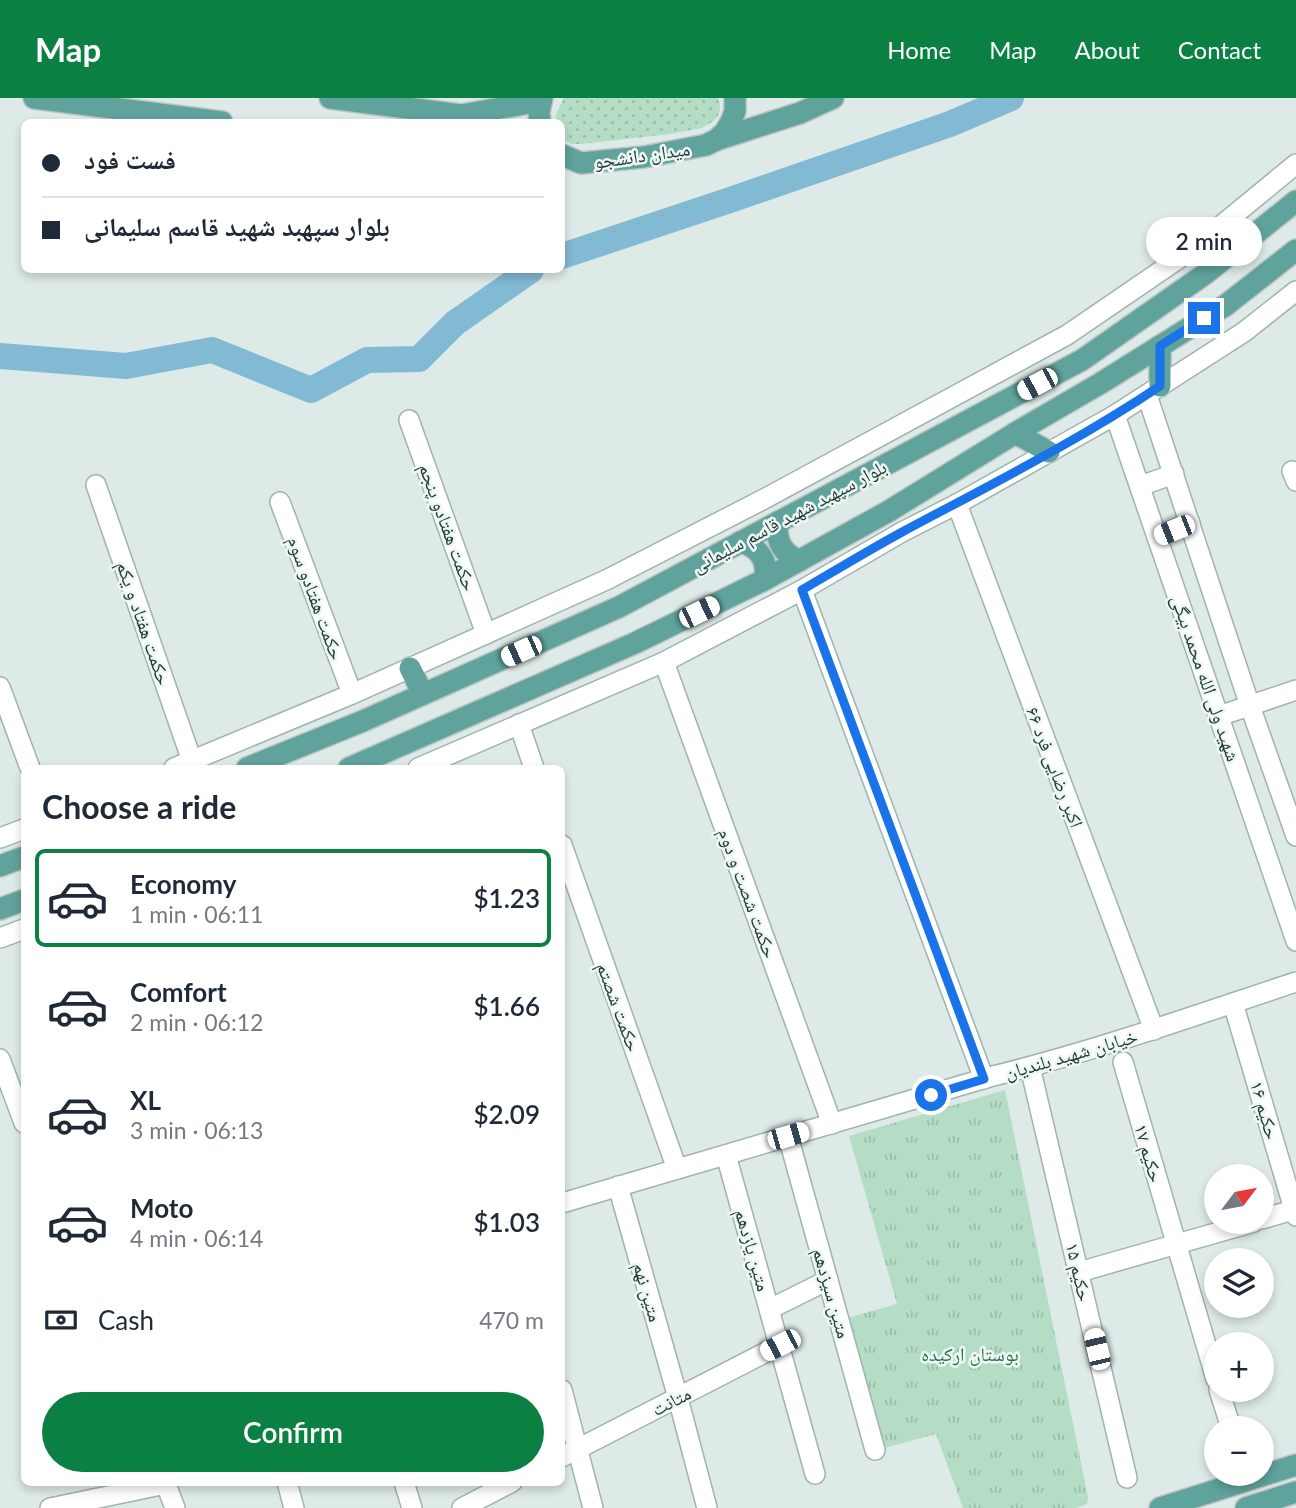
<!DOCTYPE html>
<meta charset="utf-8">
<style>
body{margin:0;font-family:Lato,"Noto Naskh Arabic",sans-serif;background:#f2f2f3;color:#1f2937;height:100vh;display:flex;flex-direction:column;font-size:26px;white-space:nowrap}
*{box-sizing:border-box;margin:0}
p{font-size:23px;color:#747a83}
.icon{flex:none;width:38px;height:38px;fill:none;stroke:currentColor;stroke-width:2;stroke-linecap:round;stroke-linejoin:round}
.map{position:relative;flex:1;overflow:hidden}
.details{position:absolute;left:21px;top:667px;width:544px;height:721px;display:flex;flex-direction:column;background:#fff;border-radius:10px;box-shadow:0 4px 10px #0003}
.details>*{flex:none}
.hud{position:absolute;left:21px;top:21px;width:544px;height:154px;border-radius:10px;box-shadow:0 4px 10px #0003;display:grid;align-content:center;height:154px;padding:0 21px;background:#fff}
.needle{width:46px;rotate:58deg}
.controls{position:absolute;left:1204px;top:1066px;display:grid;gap:14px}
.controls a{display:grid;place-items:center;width:70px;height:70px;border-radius:50%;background:#fff;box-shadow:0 4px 10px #0003;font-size:35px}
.end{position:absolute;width:32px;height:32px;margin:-16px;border:9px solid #1a73e8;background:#fff;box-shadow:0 0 0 4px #fff}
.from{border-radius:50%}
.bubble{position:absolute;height:49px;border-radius:24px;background:#fff;box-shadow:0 4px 10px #0003;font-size:23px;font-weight:600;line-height:49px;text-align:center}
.car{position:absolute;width:21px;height:42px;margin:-21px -10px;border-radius:9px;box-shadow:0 0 5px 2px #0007;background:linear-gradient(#fff 24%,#345 0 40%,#fff 0 76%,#345 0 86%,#fff 0)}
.hud b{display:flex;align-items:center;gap:24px;height:66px;font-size:26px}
.hud b+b{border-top:2px solid #e0e1e3}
.hud i{width:18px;height:18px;background:#1f2937}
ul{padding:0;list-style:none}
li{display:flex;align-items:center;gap:21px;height:98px;margin:0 14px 10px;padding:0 7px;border:4px solid transparent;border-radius:10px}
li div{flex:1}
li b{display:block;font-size:26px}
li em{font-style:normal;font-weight:600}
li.active{border-color:#0b8043}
li>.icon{width:63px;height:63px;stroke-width:1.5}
h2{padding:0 21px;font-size:32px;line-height:84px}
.pay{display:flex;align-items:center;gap:18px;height:77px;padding:0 21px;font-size:26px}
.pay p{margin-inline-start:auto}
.action{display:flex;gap:14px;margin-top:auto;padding:14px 21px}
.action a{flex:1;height:80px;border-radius:42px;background:#0b8043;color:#fff;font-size:28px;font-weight:600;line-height:80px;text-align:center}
header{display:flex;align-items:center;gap:42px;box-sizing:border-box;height:98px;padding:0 35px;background:#0b8043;color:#fff}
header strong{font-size:33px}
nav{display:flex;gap:38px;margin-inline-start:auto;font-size:24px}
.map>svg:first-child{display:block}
.grass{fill:url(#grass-dots)}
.park{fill:url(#park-tufts)}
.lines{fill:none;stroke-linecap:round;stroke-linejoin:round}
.river{stroke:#82b9d3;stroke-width:26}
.minor-casing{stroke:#a1b2af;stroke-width:22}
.major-casing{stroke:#bcc4c3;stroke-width:24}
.minor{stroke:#fff;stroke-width:19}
.major{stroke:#60a29c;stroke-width:21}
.route{stroke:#1a73e8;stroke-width:9}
.labels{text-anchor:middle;stroke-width:5;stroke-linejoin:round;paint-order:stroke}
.street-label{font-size:19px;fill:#1f3a37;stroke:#eef7f4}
.park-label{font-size:19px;fill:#277350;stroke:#eef7f4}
</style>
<header>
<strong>Map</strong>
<nav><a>Home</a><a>Map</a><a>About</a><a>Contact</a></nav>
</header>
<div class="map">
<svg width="1296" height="1410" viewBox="0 0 1296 1410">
<defs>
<pattern id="grass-dots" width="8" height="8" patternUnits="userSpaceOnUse" patternTransform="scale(1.75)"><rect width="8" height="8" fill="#b5ddc6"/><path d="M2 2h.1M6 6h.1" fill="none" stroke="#9bbeab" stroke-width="1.8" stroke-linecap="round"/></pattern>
<pattern id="park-tufts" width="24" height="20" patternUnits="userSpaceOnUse" patternTransform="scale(1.75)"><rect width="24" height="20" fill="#b5ddc6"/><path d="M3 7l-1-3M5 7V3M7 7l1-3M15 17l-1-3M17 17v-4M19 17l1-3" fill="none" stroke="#9bbeab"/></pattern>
</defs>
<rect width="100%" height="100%" fill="#deeae7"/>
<path class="grass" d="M 564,0 L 718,0 C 724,16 716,23 702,30 L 670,36 L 582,46 L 572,46 L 562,41 L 562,24 L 555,24 L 557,14 Z"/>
<path class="park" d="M 1005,992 L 1088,1399 L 1087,1406 L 1076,1410 L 963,1410 L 936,1336 L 881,1351 L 847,1220 L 897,1206 L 849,1038 Z"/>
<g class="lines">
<g class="river">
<path d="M 562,158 L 730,102 L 950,26 L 1011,0"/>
<path d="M 0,258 L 126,268 L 212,252 L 311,292 L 367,262 L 419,261 L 455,225 L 531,172"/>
</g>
<defs>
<g id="minor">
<path d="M 1147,297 L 1250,608 L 1296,738"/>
<path d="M 1115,317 L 1296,843"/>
<path d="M 409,322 L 486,536"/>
<path d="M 1292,373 L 1296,383"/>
<path d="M 96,387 L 192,663"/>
<path d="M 1140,388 L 1174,376"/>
<path d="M 280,404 L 352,596"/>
<path d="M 957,406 L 1154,932"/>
<path d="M 1157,439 L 1190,425"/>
<path d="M 802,492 L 984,981"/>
<path d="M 664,564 L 832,1026"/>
<path d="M 0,589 L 30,670"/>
<path d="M 1219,618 L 1296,592"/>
<path d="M 519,626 L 534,670"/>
<path d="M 174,670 L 352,596 L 606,482 L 766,400 L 1067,237 L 1190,153 L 1296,66"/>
<path d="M 418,670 L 664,564 L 802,492 L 902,434 L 957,406 L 1115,317 L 1244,234 L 1296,193"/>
<path d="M 0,740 L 24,731"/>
<path d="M 562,747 L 677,1071"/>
<path d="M 0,840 L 24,831"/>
<path d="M 1233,905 L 1296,1118"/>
<path d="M 0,961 L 24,1025"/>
<path d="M 1123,964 L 1216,1281"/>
<path d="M 1030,969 L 1127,1380"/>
<path d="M 788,1038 L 875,1352"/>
<path d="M 726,1057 L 815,1376"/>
<path d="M 618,1088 L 678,1300 L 707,1410"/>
<path d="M 562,1105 L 993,978 C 1096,953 1196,917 1296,884"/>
<path d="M 1262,1121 L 1296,1111"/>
<path d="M 1079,1174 L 1254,1124"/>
<path d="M 770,1211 L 828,1182"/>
<path d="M 562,1292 L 593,1410"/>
<path d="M 1219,1292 L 1231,1330"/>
<path d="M 562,1359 L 780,1247"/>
<path d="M 165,1384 L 175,1410"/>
<path d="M 287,1384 L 294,1410"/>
<path d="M 404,1384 L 412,1410"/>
<path d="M 50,1410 L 166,1386"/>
<path d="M 462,1410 L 512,1384"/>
</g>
<g id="major">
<path d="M 34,0 L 222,24"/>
<path d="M 330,0 L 461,17 L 541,3"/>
<path d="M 540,24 L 539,14 L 542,0"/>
<path d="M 716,42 L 800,15 L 833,0"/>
<path d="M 562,57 L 581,65 L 644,59 L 706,47 L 716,42 L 725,34 L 731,24 L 735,13 L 735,0"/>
<path d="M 1160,288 L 1160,248"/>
<path d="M 1015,335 L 1049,354"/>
<path d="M 778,424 C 775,442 782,455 799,463"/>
<path d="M 740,444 C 759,449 769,463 764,482"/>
<path d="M 410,570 L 423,596"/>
<path d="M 247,670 L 363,623 L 619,509 L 1082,262 L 1205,176 L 1296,103"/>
<path d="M 349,670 L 635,545 L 764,482 L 889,413 L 1022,331 L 1101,285 L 1226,207 L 1296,152"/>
<path d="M 0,768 L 24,759"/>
<path d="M 0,811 L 24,802"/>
<path d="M 1160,1410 L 1296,1367"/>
<path d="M 1246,1410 L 1296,1394"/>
</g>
</defs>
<use href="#minor" class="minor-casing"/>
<use href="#major" class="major-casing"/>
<use href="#minor" class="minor"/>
<use href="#major" class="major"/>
</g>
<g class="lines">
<path class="route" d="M 931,997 L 984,981 L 802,492 C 836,472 869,452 904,433 C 990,387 1078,343 1160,288 L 1160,248 L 1204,220"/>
</g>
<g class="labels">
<g class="street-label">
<text transform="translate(642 57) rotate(-8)" y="7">میدان دانشجو</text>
<text transform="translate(789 418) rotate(-28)" y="7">بلوار سپهبد شهید قاسم سلیمانی</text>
<text transform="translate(448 429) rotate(70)" y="7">حکمت هفتادو پنجم</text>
<text transform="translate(316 500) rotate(70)" y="7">حکمت هفتادو سوم</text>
<text transform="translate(144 525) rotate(71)" y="7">حکمت هفتاد و یکم</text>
<text transform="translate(1206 580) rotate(71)" y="7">شهید ولی الله محمد بیگی</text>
<text transform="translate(1055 669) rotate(69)" y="7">۶۶ اکبر رضایی فرد</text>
<text transform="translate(748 795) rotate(70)" y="7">حکمت شصت و دوم</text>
<text transform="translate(619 909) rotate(70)" y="7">حکمت شصتم</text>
<text transform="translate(1071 956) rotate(-16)" y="7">خیابان شهید بلندیان</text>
<text transform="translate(1265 1012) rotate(74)" y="7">حکیم ۱۶</text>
<text transform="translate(1149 1055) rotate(74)" y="7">حکیم ۱۷</text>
<text transform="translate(753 1152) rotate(74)" y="7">متین یازدهم</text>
<text transform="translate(1079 1174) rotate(77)" y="7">حکیم ۱۵</text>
<text transform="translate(648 1194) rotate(74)" y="7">متین نهم</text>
<text transform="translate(832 1195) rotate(74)" y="7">متین سیزدهم</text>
<text transform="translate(671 1303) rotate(-27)" y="7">متانت</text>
</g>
<g class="park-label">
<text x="970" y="1263">بوستان ارکیده</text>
</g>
</g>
</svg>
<div class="controls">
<a><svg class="needle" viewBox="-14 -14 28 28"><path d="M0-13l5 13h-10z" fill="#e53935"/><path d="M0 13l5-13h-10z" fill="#747a83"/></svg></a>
<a><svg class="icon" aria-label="layers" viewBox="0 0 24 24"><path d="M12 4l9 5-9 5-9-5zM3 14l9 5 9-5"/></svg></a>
<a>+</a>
<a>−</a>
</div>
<i class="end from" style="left:931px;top:997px"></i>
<i class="end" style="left:1204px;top:220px"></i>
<div class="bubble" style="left:1146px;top:119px;width:116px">2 min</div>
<i class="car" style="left:1037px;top:286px;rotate:242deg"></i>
<i class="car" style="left:1174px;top:432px;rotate:248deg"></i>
<i class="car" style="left:699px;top:514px;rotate:64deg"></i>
<i class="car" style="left:521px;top:553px;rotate:246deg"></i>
<i class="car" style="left:788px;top:1038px;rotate:74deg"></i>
<i class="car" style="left:780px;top:1247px;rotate:243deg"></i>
<i class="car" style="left:1097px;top:1251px;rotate:347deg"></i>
<div class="hud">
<b><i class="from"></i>فست فود</b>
<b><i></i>بلوار سپهبد شهید قاسم سلیمانی</b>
</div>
<section class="details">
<h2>Choose a ride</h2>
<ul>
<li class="active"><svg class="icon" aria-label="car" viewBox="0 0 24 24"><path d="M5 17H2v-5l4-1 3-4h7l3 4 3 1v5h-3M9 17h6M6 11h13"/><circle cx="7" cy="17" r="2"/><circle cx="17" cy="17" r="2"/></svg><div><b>Economy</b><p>1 min · 06:11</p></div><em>$1.23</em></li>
<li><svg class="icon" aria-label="car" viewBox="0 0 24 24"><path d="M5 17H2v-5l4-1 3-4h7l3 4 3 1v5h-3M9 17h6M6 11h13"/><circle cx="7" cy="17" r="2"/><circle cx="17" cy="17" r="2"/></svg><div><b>Comfort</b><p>2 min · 06:12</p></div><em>$1.66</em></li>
<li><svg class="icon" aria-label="car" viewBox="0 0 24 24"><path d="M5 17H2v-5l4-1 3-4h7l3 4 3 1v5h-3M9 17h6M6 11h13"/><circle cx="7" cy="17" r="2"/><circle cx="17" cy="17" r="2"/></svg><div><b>XL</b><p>3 min · 06:13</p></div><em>$2.09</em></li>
<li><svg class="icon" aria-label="car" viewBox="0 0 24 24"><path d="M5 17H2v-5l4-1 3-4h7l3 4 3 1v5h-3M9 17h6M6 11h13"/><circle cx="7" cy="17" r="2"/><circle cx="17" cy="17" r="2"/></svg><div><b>Moto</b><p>4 min · 06:14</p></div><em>$1.03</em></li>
</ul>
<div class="pay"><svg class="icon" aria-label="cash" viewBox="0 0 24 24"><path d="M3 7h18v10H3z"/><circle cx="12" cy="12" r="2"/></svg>Cash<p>470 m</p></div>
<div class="action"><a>Confirm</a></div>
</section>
</div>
